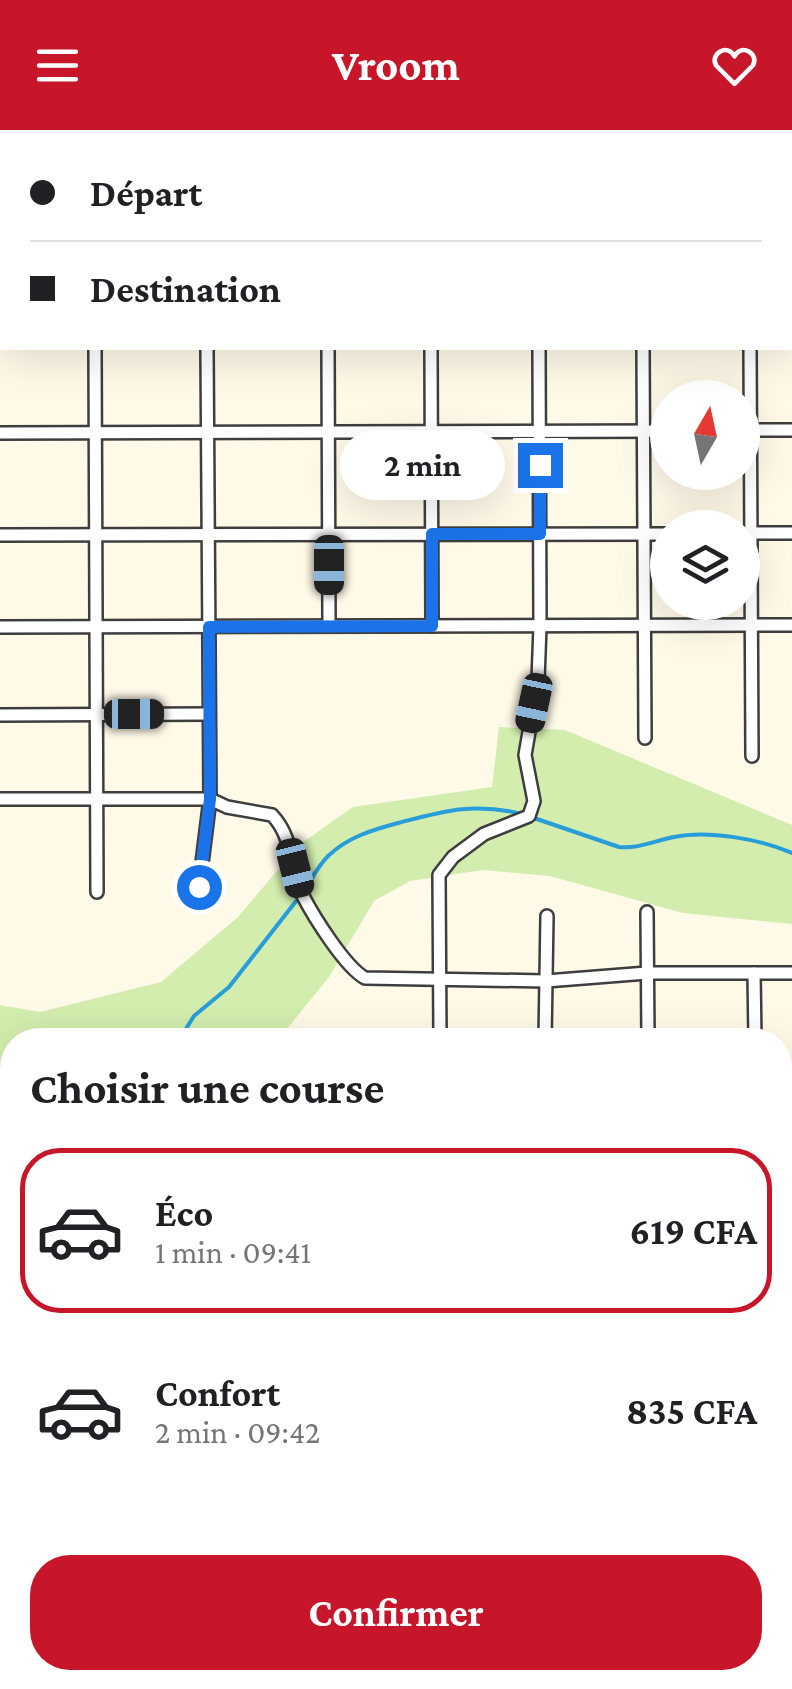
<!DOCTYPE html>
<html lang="fr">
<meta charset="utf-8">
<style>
body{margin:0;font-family:"Crimson Pro",serif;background:#f6f6f6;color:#202124;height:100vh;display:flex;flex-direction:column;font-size:38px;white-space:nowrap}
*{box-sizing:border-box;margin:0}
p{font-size:32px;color:#757577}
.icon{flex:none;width:55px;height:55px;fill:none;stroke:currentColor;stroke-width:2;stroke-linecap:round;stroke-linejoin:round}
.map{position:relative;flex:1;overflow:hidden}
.drawer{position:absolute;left:0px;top:898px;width:792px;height:662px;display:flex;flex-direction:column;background:#fff;border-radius:40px 40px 0 0;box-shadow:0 10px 40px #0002}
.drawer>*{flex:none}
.top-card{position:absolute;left:0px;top:0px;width:792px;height:220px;box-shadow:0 10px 40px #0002;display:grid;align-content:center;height:220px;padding:0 30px;background:#fff}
.needle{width:65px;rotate:9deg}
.controls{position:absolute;left:650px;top:250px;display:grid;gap:20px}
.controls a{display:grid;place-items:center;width:110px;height:110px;border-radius:50%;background:#fff;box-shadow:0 10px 40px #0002;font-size:50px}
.end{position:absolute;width:45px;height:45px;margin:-22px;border:12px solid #1a73e8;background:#fff;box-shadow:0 0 0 5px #fff}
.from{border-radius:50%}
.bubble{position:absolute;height:70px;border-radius:35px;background:#fff;box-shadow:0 10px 40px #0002;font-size:32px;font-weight:700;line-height:70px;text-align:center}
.car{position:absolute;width:30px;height:60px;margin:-30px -15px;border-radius:12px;box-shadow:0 0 8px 2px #0007;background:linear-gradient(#222 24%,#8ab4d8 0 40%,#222 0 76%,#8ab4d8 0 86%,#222 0)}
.top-card b{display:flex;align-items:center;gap:35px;height:95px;font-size:38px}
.top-card b+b{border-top:2px solid #e0e0e0}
.top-card i{width:25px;height:25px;background:#202124}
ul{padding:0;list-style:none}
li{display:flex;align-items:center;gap:30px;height:165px;margin:0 20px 15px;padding:0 10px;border:5px solid transparent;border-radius:40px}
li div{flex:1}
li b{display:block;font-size:38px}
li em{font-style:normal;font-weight:700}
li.selected{border-color:#c71629}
li>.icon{width:90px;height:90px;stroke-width:1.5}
h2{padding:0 30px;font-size:45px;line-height:120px}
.button{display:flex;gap:20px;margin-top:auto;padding:20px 30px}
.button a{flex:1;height:115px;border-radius:40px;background:#c71629;color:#fff;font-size:40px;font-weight:700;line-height:115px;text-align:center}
header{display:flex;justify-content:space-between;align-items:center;height:130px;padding:0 30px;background:#c71629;color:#fff;font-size:45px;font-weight:700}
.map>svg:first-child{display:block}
.green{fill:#d2edae}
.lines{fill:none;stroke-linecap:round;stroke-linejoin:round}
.stream{stroke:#279dda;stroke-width:4}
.minor-casing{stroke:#3e3e3e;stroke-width:16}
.tertiary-casing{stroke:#3e3e3e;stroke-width:20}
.minor{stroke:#fff;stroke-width:11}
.tertiary{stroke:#fff;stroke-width:15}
.route{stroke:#1a73e8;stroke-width:12}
</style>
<header><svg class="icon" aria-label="menu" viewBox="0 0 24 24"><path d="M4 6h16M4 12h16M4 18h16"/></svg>Vroom<svg class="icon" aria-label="heart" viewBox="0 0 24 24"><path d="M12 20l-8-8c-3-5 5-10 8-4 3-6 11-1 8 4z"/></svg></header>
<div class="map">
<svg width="792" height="1559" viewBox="0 0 792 1559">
<rect width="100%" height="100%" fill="#fff9e8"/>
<path class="green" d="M 499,597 L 565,600 L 792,695 L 792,794 L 683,783 L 550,746 L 483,740 L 410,751 L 374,771 L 329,847 L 278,910 L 12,910 L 12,1010 L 0,1008 L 0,875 L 40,882 L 161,852 L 238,787 L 299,715 L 353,677 L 492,657 Z"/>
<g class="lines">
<g class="stream">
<path d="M 531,687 L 619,717 C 638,719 654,711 674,707 C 708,700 760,709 792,723"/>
<path d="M 305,759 C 312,748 319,735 328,726 C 348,707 372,700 398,693 C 444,681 474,672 522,684"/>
<path d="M 179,910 L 194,886 L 229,857 L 300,766"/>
<path d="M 0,942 L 12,945"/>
</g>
<defs>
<g id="minor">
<path d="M 94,0 L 94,2"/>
<path d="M 206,0 L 206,2"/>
<path d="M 327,0 L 327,2"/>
<path d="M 430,0 L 430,2"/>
<path d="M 538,0 L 538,2"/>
<path d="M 642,0 L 642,2"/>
<path d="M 749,0 L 749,2"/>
<path d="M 790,37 L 792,37"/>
<path d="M 0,41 L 2,41"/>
<path d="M 790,88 L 792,88"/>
<path d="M 790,141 L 792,141"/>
<path d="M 0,145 L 2,145"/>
<path d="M 95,218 L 97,762"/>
<path d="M 328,218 L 329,496"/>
<path d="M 431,218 L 432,496"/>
<path d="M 643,218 L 645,608"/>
<path d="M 750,218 L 752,626"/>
<path d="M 747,300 L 792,300"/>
<path d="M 0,303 L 668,301"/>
<path d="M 742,403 L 792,403"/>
<path d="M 0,405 L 668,404"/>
<path d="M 0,497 L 792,495"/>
<path d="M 0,585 L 209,584"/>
<path d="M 0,669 L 210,669 L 227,677 L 272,685 C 294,708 290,739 303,766 C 314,787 345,837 365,848 L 546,851 L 647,843 L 792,843"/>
<path d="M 199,757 L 210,669 L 207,218"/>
<path d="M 647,782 L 648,910"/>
<path d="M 754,843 L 755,910"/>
<path d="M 440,910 L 439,745 L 453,727 L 484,704 L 529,686 L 534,671 L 525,625 L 538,550 L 540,496 L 539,218"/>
<path d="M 545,910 L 547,786"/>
<path d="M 780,1015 L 792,1014"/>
<path d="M 780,1374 L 792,1374"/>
<path d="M 0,1375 L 12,1375"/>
<path d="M 0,1468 L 12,1468"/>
<path d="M 780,1542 L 792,1542"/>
<path d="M 442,1548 L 442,1559"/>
<path d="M 575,1548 L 575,1559"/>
<path d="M 651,1548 L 651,1559"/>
<path d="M 67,1559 L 68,1548"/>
</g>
<g id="tertiary">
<path d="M 790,202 L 792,202"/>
<path d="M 0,205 L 2,205"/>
<path d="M 780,1193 L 792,1193"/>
<path d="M 0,1195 L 12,1194"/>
</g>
</defs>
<use href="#minor" class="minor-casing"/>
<use href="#tertiary" class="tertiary-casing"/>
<use href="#minor" class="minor"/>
<use href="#tertiary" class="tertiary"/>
</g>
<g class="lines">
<path class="route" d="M 199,757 L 210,669 L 209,497 L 432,496 L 432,404 L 540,404 L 540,335"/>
</g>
</svg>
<div class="controls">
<a><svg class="needle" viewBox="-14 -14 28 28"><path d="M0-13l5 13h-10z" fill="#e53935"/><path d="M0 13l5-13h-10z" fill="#757577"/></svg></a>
<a><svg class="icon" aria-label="layers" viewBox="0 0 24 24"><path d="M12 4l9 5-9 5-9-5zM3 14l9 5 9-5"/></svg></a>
</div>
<i class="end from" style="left:199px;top:757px"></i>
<i class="end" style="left:540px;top:335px"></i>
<div class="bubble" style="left:340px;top:300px;width:165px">2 min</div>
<i class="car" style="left:329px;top:435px;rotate:180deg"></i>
<i class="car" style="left:534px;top:573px;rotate:192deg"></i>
<i class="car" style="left:134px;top:584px;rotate:90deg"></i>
<i class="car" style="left:295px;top:738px;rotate:166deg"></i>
<div class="top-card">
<b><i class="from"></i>Départ</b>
<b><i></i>Destination</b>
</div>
<section class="drawer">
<h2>Choisir une course</h2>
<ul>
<li class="selected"><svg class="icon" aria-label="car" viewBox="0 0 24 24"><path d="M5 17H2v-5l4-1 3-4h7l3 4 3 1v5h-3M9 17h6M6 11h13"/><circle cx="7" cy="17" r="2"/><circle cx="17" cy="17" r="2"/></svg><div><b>Éco</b><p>1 min · 09:41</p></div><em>619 CFA</em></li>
<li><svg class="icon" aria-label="car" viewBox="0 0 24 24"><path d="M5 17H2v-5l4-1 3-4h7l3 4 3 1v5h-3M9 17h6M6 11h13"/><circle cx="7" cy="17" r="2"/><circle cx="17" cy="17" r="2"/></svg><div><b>Confort</b><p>2 min · 09:42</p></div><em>835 CFA</em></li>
</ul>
<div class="button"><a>Confirmer</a></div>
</section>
</div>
